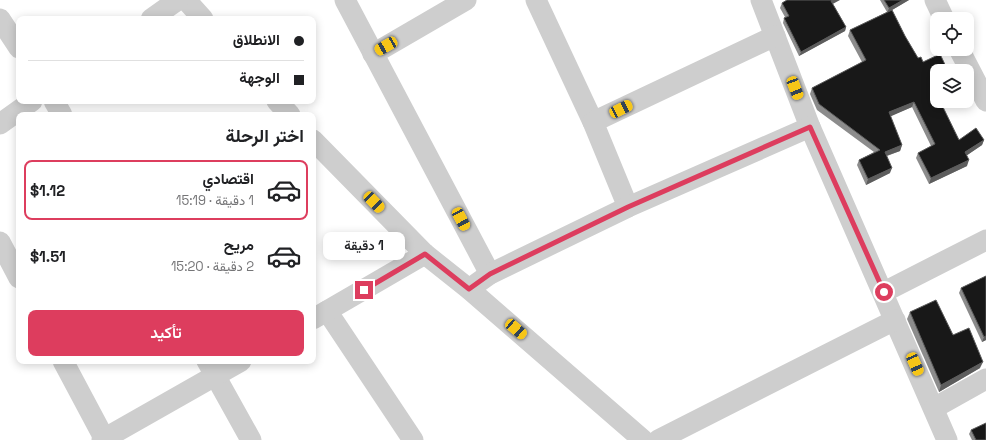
<!DOCTYPE html>
<html lang="ar">
<meta charset="utf-8">
<style>
body{margin:0;font-family:"Space Grotesk",Vazirmatn,sans-serif;background:#f2f2f2;color:#202124;direction:rtl;height:100vh;display:flex;flex-direction:column;font-size:15px;white-space:nowrap}
*{box-sizing:border-box;margin:0}
p{font-size:13px;color:#757577}
.icon{flex:none;width:22px;height:22px;fill:none;stroke:currentColor;stroke-width:2;stroke-linecap:round;stroke-linejoin:round}
.map{position:relative;flex:1;overflow:hidden;direction:ltr}
.side{position:absolute;left:16px;top:112px;width:300px;height:252px;display:flex;flex-direction:column;background:#fff;border-radius:8px;box-shadow:0 2px 10px #0003;direction:rtl}
.side>*{flex:none}
.top-card{position:absolute;left:16px;top:16px;width:300px;height:88px;border-radius:8px;box-shadow:0 2px 10px #0003;direction:rtl;display:grid;align-content:center;height:88px;padding:0 12px;background:#fff}
.fabs{position:absolute;left:930px;top:12px;display:grid;gap:8px}
.fabs a{display:grid;place-items:center;width:44px;height:44px;border-radius:8px;background:#fff;box-shadow:0 2px 10px #0003;font-size:20px}
.end{position:absolute;width:18px;height:18px;margin:-9px;border:5px solid #dd3d5e;background:#fff;box-shadow:0 0 0 2px #fff}
.from{border-radius:50%}
.bubble{position:absolute;height:28px;border-radius:8px;background:#fff;box-shadow:0 2px 10px #0003;font-size:13px;font-weight:600;line-height:28px;text-align:center;direction:rtl}
.car{position:absolute;width:12px;height:24px;margin:-12px -6px;border-radius:5px;box-shadow:0 0 3px 1px #0007;background:linear-gradient(#f5c518 24%,#345 0 40%,#f5c518 0 76%,#345 0 86%,#f5c518 0)}
.top-card b{display:flex;align-items:center;gap:14px;height:38px;font-size:15px}
.top-card b+b{border-top:1px solid #e0e0e0}
.top-card i{width:10px;height:10px;background:#202124}
ul{padding:0;list-style:none}
li{display:flex;align-items:center;gap:12px;height:60px;margin:0 8px 6px;padding:0 4px;border:2px solid transparent;border-radius:8px}
li div{flex:1}
li b{display:block;font-size:15px}
li em{font-style:normal;font-weight:600}
li.current{border-color:#dd3d5e}
li>.icon{width:36px;height:36px;stroke-width:1.5}
h2{padding:0 12px;font-size:18px;line-height:48px}
.button{display:flex;gap:8px;margin-top:auto;padding:8px 12px}
.button a{flex:1;height:46px;border-radius:8px;background:#dd3d5e;color:#fff;font-size:16px;font-weight:600;line-height:46px;text-align:center}
.map>svg:first-child{display:block}
.lines{fill:none;stroke-linecap:round;stroke-linejoin:round}
.minor{stroke:#cecece;stroke-width:21}
.wall{fill:#8c8c8c}
.shaded-wall{fill:#5d5d5d}
.building{fill:#181818;stroke:#5d5d5d}
.route{stroke:#dd3d5e;stroke-width:5}
</style>
<div class="map">
<svg width="986" height="440" viewBox="0 0 986 440">
<rect width="100%" height="100%" fill="#fff"/>
<g class="lines">
<g class="minor">
<path d="M 186,0 L 203,19"/>
<path d="M 345,0 L 490,274"/>
<path d="M 536,0 L 593,122 L 628,207"/>
<path d="M 761,0 L 810,127 L 947,440"/>
<path d="M 935,0 L 944,19"/>
<path d="M 0,19 L 19,48"/>
<path d="M 151,19 L 178,0"/>
<path d="M 959,49 L 986,101"/>
<path d="M 373,54 L 466,0"/>
<path d="M 54,101 L 62,115"/>
<path d="M 277,101 L 290,115"/>
<path d="M 593,122 L 775,36"/>
<path d="M 0,124 L 32,101"/>
<path d="M 313,140 L 425,254 L 469,289 L 643,440"/>
<path d="M 0,242 L 19,278"/>
<path d="M 469,289 L 490,274 L 628,207 L 810,127"/>
<path d="M 884,292 L 986,240"/>
<path d="M 327,311 L 413,440"/>
<path d="M 313,319 L 425,254"/>
<path d="M 63,361 L 104,438"/>
<path d="M 207,361 L 251,440"/>
<path d="M 934,408 L 986,379"/>
<path d="M 102,440 L 241,361"/>
<path d="M 658,440 L 895,320"/>
</g>
</g>
<g class="wall">
<path d="M 880,0 L 909,0 L 892,10 L 905,36 L 918,58 L 923,62 L 937,71 L 937,101 L 959,140 L 984,140 L 982,145 L 967,155 L 967,166 L 929,184 L 916,158 L 918,153 L 931,146 L 912,107 L 890,116 L 902,145 L 900,151 L 887,156 L 890,173 L 866,185 L 857,165 L 859,160 L 874,152 L 817,110 L 810,94 L 812,88 L 862,62 L 848,36 L 850,30 L 887,12 Z"/>
<path d="M 782,3 L 833,4 L 846,27 L 845,31 L 799,56 L 783,23 L 784,18 L 785,17 L 780,8 Z"/>
<path d="M 986,276 L 986,340 L 982,342 L 959,293 L 961,288 Z"/>
<path d="M 910,312 L 953,335 L 980,368 L 939,392 L 907,319 Z"/>
<path d="M 971,430 L 986,440 L 972,440 L 969,434 Z"/>
</g>
<g class="shaded-wall">
<path d="M 833,0 L 840,0 L 829,6 L 831,1 Z"/>
<path d="M 903,0 L 909,0 L 887,13 L 889,8 Z"/>
<path d="M 846,27 L 845,31 L 799,56 L 801,52 Z"/>
<path d="M 914,102 L 912,107 L 887,118 L 889,112 Z"/>
<path d="M 984,140 L 982,145 L 963,158 L 965,152 Z"/>
<path d="M 902,145 L 900,151 L 883,157 L 885,152 Z"/>
<path d="M 969,160 L 967,166 L 929,184 L 931,178 Z"/>
<path d="M 892,168 L 890,173 L 866,185 L 868,179 Z"/>
<path d="M 986,336 L 986,340 L 982,342 L 984,337 Z"/>
<path d="M 983,362 L 980,368 L 939,392 L 941,385 Z"/>
</g>
<g class="building">
<path d="M 787,0 L 833,0 L 831,1 L 846,27 L 801,52 L 784,18 L 789,16 L 782,3 Z"/>
<path d="M 884,0 L 903,0 L 889,8 Z"/>
<path d="M 892,10 L 905,36 L 918,58 L 921,57 L 923,62 L 940,54 L 948,71 L 937,71 L 937,91 L 936,91 L 937,94 L 937,101 L 940,101 L 959,140 L 976,128 L 984,140 L 965,152 L 969,160 L 931,178 L 918,153 L 935,144 L 914,102 L 889,112 L 902,145 L 885,152 L 892,168 L 868,179 L 859,160 L 880,150 L 819,104 L 812,88 L 866,60 L 850,30 Z"/>
<path d="M 986,276 L 986,336 L 984,337 L 961,288 Z"/>
<path d="M 936,300 L 953,335 L 969,328 L 983,362 L 941,385 L 910,312 Z"/>
<path d="M 986,423 L 986,440 L 976,440 L 971,430 Z"/>
</g>
<g class="lines">
<path class="route" d="M 364,290 L 425,254 L 469,289 L 490,274 L 628,207 L 810,127 L 884,292"/>
</g>
</svg>
<div class="fabs">
<a><svg class="icon" aria-label="locate" viewBox="0 0 24 24"><circle cx="12" cy="12" r="6"/><path d="M12 2v4M12 18v4M2 12h4M18 12h4"/></svg></a>
<a><svg class="icon" aria-label="layers" viewBox="0 0 24 24"><path d="M12 4l9 5-9 5-9-5zM3 14l9 5 9-5"/></svg></a>
</div>
<i class="end from" style="left:884px;top:292px"></i>
<i class="end" style="left:364px;top:290px"></i>
<div class="bubble" style="left:323px;top:232px;width:82px">1 دقيقة</div>
<i class="car" style="left:386px;top:46px;rotate:240deg"></i>
<i class="car" style="left:795px;top:88px;rotate:159deg"></i>
<i class="car" style="left:621px;top:109px;rotate:64deg"></i>
<i class="car" style="left:374px;top:202px;rotate:136deg"></i>
<i class="car" style="left:461px;top:219px;rotate:152deg"></i>
<i class="car" style="left:516px;top:329px;rotate:131deg"></i>
<i class="car" style="left:915px;top:364px;rotate:156deg"></i>
<div class="top-card">
<b><i class="from"></i>الانطلاق</b>
<b><i></i>الوجهة</b>
</div>
<section class="side">
<h2>اختر الرحلة</h2>
<ul>
<li class="current"><svg class="icon" aria-label="car" viewBox="0 0 24 24"><path d="M5 17H2v-5l4-1 3-4h7l3 4 3 1v5h-3M9 17h6M6 11h13"/><circle cx="7" cy="17" r="2"/><circle cx="17" cy="17" r="2"/></svg><div><b>اقتصادي</b><p>1 دقيقة · 15:19</p></div><em>$1.12</em></li>
<li><svg class="icon" aria-label="car" viewBox="0 0 24 24"><path d="M5 17H2v-5l4-1 3-4h7l3 4 3 1v5h-3M9 17h6M6 11h13"/><circle cx="7" cy="17" r="2"/><circle cx="17" cy="17" r="2"/></svg><div><b>مريح</b><p>2 دقيقة · 15:20</p></div><em>$1.51</em></li>
</ul>
<div class="button"><a>تأكيد</a></div>
</section>
</div>
